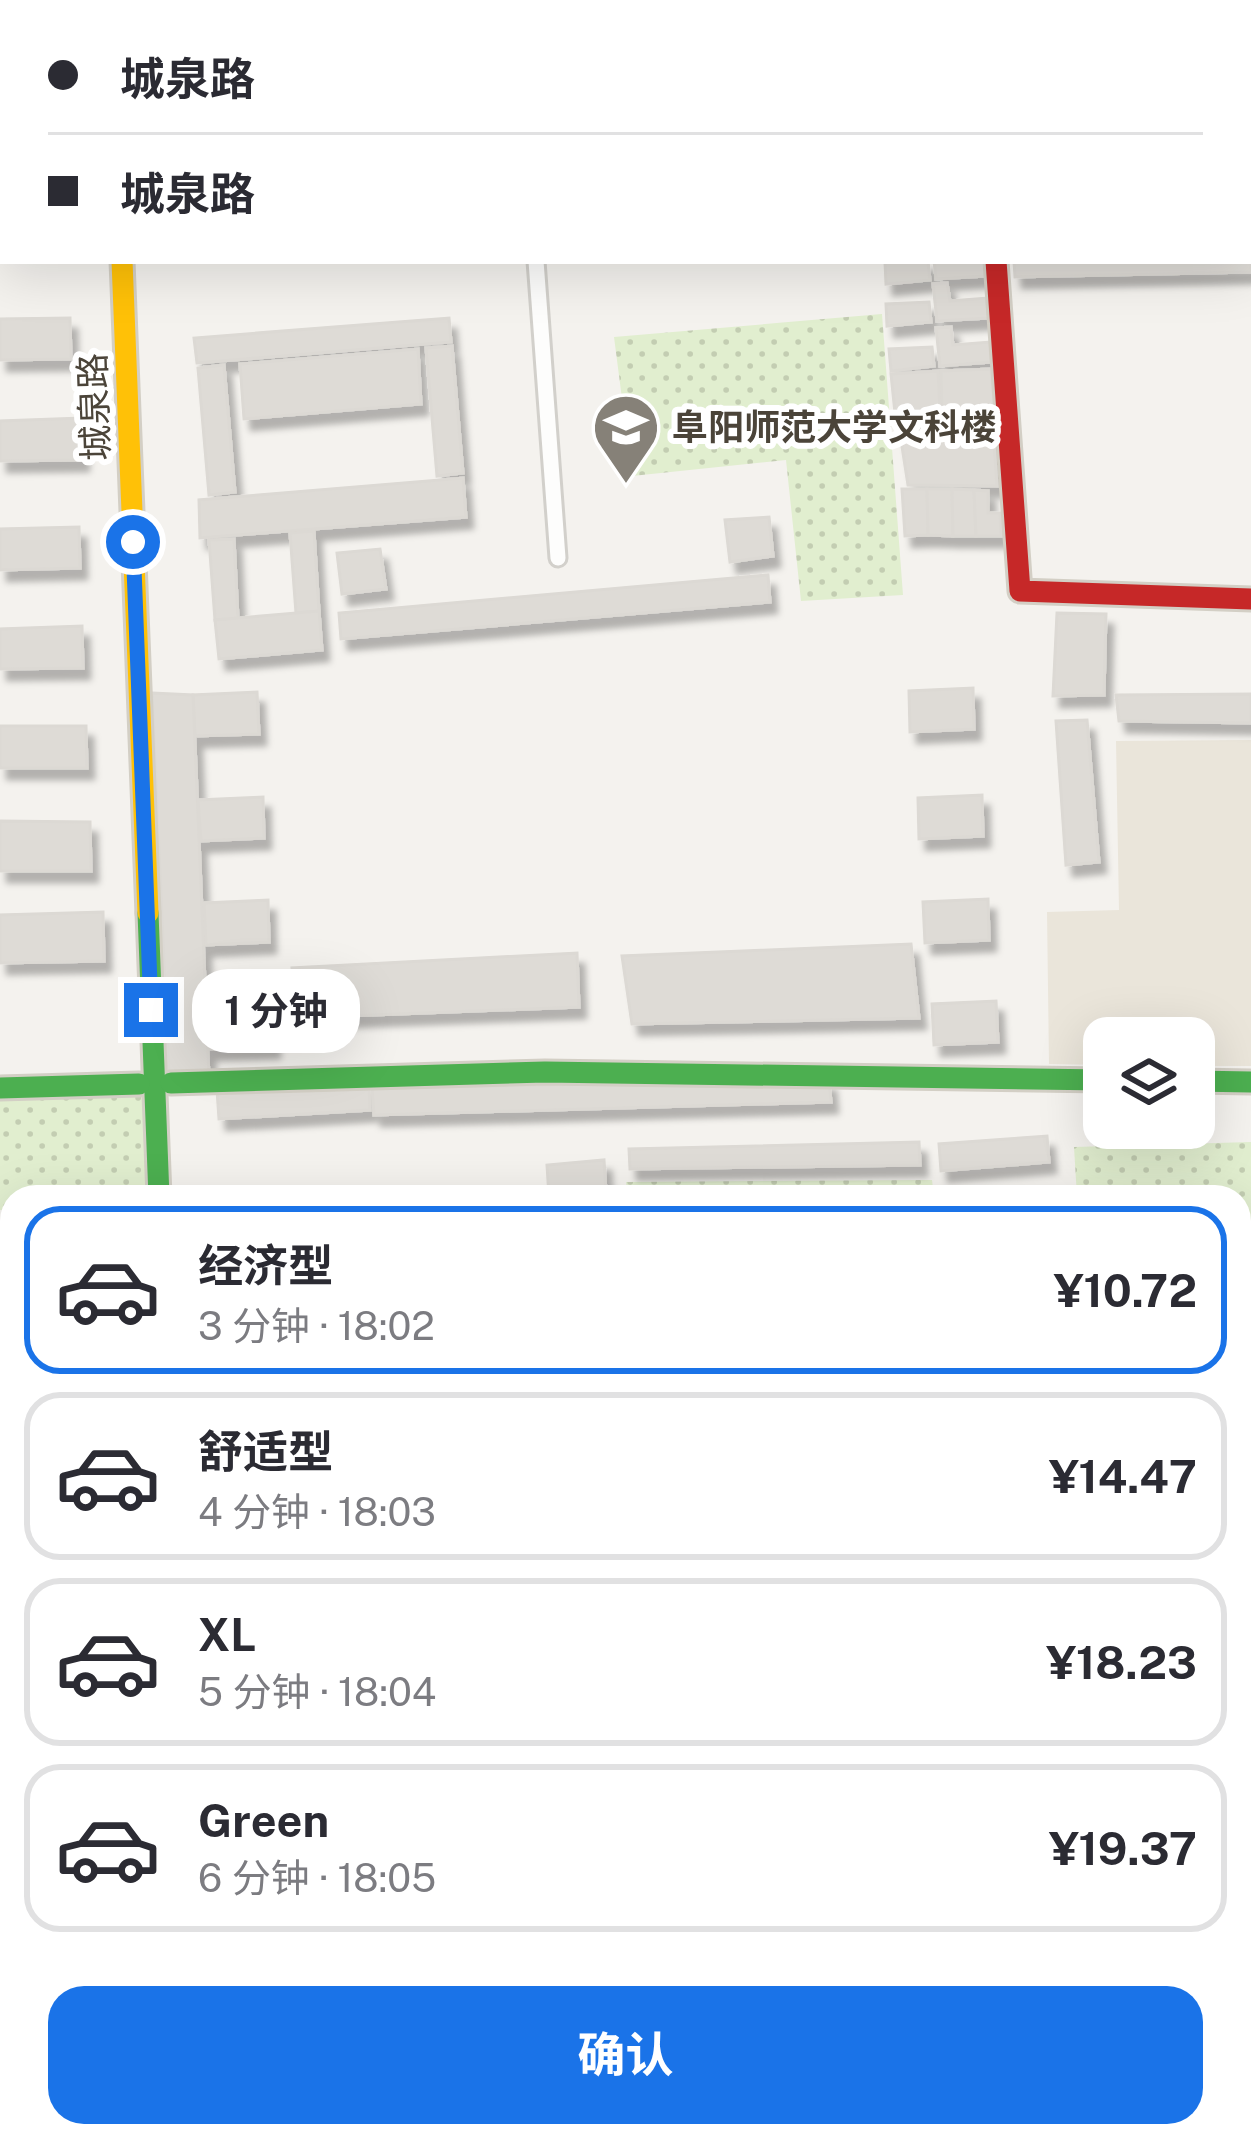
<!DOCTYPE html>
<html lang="zh">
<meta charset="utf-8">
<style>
body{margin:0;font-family:"Public Sans","Noto Sans SC",sans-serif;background:#f2f2f3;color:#2b2b33;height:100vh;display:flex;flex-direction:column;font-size:45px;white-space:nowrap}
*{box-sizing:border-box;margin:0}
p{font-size:39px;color:#7c7c81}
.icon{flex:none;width:66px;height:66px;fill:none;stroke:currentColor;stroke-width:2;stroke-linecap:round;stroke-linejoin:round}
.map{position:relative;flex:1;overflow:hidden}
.side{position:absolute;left:0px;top:1185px;width:1251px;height:963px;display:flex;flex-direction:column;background:#fff;border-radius:36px 36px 0 0;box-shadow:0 12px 48px #0002}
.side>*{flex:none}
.banner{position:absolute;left:0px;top:0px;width:1251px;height:264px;box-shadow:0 12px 48px #0002;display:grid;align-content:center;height:264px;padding:0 48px;background:#fff}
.tools{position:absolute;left:1083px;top:1017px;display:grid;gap:24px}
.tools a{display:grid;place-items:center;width:132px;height:132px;border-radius:24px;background:#fff;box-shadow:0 12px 48px #0002;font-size:60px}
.end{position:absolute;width:54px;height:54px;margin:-27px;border:15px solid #1a73e8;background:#fff;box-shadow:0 0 0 6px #fff}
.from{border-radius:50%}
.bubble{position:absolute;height:84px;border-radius:36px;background:#fff;box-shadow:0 12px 48px #0002;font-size:39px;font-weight:700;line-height:84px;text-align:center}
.banner b{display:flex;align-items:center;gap:42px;height:114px;font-size:45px}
.banner b+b{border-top:3px solid #e1e1e2}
.banner i{width:30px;height:30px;background:#2b2b33}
ul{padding:21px 0 0;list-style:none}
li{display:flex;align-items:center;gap:36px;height:168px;margin:0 24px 18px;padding:0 24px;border:6px solid #e1e1e2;border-radius:36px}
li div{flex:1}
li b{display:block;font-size:45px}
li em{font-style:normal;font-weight:700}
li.current{border-color:#1a73e8}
li>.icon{width:108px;height:108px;stroke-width:1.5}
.button{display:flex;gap:24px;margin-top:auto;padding:24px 48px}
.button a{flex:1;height:138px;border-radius:36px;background:#1a73e8;color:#fff;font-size:48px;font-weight:700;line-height:138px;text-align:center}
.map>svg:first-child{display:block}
.education{fill:#eae5da}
.medical{fill:#eee3df}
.park{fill:url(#park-dots)}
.building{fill:#dedbd6;stroke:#dcd9d4;stroke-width:3;filter:url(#shadow)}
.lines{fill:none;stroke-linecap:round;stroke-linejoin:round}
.street-casing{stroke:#d2d0cb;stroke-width:21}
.fast-casing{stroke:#d3cfc5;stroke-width:27}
.slow-casing{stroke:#d3cfc5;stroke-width:27}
.jam-casing{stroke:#d3cfc5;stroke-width:27}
.street{stroke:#fdfdfc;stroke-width:15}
.fast{stroke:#4caf50;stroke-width:21}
.slow{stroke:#ffc107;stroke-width:21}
.jam{stroke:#c62828;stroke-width:21}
.route{stroke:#1a73e8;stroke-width:15}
.labels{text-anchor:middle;stroke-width:12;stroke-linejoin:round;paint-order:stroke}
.street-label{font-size:36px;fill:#4b4439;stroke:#fff}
.poi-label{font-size:36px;font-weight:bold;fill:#4b4439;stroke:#fff;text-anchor:start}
</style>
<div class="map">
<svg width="1251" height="2146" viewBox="0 0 1251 2146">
<defs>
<pattern id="park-dots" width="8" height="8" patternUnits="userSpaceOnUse" patternTransform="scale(3)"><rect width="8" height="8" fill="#e1eecf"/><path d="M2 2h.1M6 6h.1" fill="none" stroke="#c3cdb2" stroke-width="1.8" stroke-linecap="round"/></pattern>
<filter id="shadow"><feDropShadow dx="7" dy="11" stdDeviation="3" flood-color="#0004"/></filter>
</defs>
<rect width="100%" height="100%" fill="#f4f2ee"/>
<path class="education" d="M 1251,740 L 1251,1066 L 1194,1066 L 1194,1038 L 1104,1038 L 1104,1065 L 1049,1064 L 1047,912 L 1119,910 L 1116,741 Z"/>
<rect class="medical" x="212" y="2136" width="306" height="10"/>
<g class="park">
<path d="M 882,314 L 903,595 L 801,601 L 786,460 L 632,476 L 614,337 Z"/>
<path d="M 147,1094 L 154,1197 L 12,1197 L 12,1209 L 0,1210 L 0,1097 Z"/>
<path d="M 1251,1142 L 1251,1444 L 1239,1444 L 1239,1197 L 1077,1197 L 1074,1147 Z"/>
<path d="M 932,1180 L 934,1197 L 628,1197 L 626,1182 Z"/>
</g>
<g class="building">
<path d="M 356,0 L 428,0 L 428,3 L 326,3 Z"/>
<rect x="594" y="0" width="257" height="3"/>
<path d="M 990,0 L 1251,0 L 1251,272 L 1015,277 L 1014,261 L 1248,261 L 1248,3 L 990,3 Z"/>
<path d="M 928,261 L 930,280 L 886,284 L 885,262 Z"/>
<path d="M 934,261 L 986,261 L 986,276 L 936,279 Z"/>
<path d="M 947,283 L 950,301 L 987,298 L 988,318 L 937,321 L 933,284 Z"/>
<path d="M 929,302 L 931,322 L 887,326 L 886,304 Z"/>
<path d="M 70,318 L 71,359 L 0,360 L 0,319 Z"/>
<path d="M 449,318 L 451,342 L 197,363 L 194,338 Z"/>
<path d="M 951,327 L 953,345 L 990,342 L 991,362 L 940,366 L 936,328 Z"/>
<path d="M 452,346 L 463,473 L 437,476 L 426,348 Z"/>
<path d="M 932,347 L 934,366 L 891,371 L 889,349 Z"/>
<path d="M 418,349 L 421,404 L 244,419 L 240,364 Z"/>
<path d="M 224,365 L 235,492 L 209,495 L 198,368 Z"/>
<path d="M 991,369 L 994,406 L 942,410 L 941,371 Z"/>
<path d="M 938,371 L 940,409 L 895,413 L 891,374 Z"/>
<path d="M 992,414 L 997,486 L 908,485 L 898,421 Z"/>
<path d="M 81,418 L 82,460 L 0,461 L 0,421 Z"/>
<path d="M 463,478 L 466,517 L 200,538 L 199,500 Z"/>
<path d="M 902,489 L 927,489 L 928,535 L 905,536 Z"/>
<path d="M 927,489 L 952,489 L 953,536 L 928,535 Z"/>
<path d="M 952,489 L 974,490 L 976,536 L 953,536 Z"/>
<path d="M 974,490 L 988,491 L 988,513 L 1000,513 L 1001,536 L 976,536 Z"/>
<path d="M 769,517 L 773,556 L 730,562 L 725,520 Z"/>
<path d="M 79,527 L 80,568 L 0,570 L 0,529 Z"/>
<path d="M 314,531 L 319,611 L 296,613 L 290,533 Z"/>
<path d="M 234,539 L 238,618 L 215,620 L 209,540 Z"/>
<path d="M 380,549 L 386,589 L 342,594 L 337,553 Z"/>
<path d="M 768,575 L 770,602 L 341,639 L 339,613 Z"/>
<path d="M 319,611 L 322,650 L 219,659 L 215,620 Z"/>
<path d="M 1057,613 L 1106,614 L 1104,695 L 1053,696 Z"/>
<path d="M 82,626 L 83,668 L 0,669 L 0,629 Z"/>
<path d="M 973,688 L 974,729 L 910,732 L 909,691 Z"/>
<path d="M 257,692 L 259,734 L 195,736 L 193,695 Z"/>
<path d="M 152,693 L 193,695 L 209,1077 L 169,1077 Z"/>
<path d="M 1251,694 L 1251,723 L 1119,721 L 1116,695 Z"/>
<path d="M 1087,720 L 1099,862 L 1066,865 L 1056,721 Z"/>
<path d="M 0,726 L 86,726 L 87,768 L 0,768 Z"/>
<path d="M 982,795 L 983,836 L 919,839 L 918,798 Z"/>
<path d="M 263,797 L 264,838 L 201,841 L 198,800 Z"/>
<path d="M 0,821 L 90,822 L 91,871 L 0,871 Z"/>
<path d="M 988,899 L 989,940 L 925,943 L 923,902 Z"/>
<path d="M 268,900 L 269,942 L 206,945 L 204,903 Z"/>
<path d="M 103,912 L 104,961 L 0,963 L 0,915 Z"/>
<path d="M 911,944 L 919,1018 L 632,1024 L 622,956 Z"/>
<path d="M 577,953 L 579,1007 L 296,1018 L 292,968 Z"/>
<path d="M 996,1001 L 998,1042 L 934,1045 L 932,1004 Z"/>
<path d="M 271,1005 L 273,1047 L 209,1049 L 207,1008 Z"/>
<path d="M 829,1080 L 831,1102 L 374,1115 L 372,1088 Z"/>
<path d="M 369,1084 L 370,1110 L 219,1119 L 217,1090 Z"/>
<path d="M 1047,1136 L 1049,1162 L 941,1171 L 939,1144 Z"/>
<path d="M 919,1142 L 920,1165 L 630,1169 L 629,1149 Z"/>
<path d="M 604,1160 L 606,1191 L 549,1196 L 547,1165 Z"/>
<path d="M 12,1275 L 12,1315 L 0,1316 L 0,1276 Z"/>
<path d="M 0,1322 L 7,1322 L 10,1362 L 0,1363 Z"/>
<path d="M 12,1377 L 12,1411 L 0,1411 L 0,1378 Z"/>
<path d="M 6,1415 L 12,1415 L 12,1461 L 5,1462 Z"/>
<path d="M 7,1480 L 12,1480 L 12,1527 L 6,1527 Z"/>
<path d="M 1251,1552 L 1251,1599 L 1239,1600 L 1239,1553 Z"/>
<path d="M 11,1587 L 10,1610 L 0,1611 L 0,1588 Z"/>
<path d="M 10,1610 L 10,1635 L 0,1635 L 0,1611 Z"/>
<path d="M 1247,1615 L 1249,1661 L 1239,1662 L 1239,1616 Z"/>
<rect x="0" y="1655" width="12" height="32"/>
<path d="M 1251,1674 L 1251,1714 L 1239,1715 L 1239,1675 Z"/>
<path d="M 0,1716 L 12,1716 L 12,1748 L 0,1747 Z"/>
<rect x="1239" y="1733" width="12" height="38"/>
<path d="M 2,1751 L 12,1752 L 12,1787 L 1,1788 Z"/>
<rect x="1239" y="1786" width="12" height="46"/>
<path d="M 12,1787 L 12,1811 L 0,1811 L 0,1788 Z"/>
<path d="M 12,1854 L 12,1885 L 0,1886 L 0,1855 Z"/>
<path d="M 12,1899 L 12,1926 L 0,1926 L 0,1900 Z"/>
<path d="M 12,1967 L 12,1994 L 0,1995 L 0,1968 Z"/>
<rect x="0" y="2041" width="12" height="39"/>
<path d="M 95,2136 L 191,2136 L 191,2138 L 96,2145 Z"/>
<path d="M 217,2136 L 241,2136 L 242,2146 L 218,2146 Z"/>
<path d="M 241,2136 L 265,2136 L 267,2146 L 242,2146 Z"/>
<path d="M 373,2136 L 406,2136 L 407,2146 L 278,2146 Z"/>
<path d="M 621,2136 L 647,2136 L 647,2146 L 622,2146 Z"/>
<rect x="723" y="2136" width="29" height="10"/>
<rect x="822" y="2136" width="31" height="10"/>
<rect x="863" y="2136" width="34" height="10"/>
</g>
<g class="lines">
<defs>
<g id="street">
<path d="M 111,0 L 111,3"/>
<path d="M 517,0 L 517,3"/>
<path d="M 977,0 L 977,3"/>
<path d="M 536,261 L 558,558"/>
<path d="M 196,2136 L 196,2146"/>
</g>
<g id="fast">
<path d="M 148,913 L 159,1197"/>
<path d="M 1194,1081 L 1251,1082"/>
<path d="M 171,1083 L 545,1072 L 1104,1080"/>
<path d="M 0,1088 L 139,1084"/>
</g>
<path id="slow" d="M 122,261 L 148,913"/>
<path id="jam" d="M 996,261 L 1020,591 L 1251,599"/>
</defs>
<use href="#street" class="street-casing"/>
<use href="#fast" class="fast-casing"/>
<use href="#slow" class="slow-casing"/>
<use href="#jam" class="jam-casing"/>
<use href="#street" class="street"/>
<use href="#fast" class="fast"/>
<use href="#slow" class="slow"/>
<use href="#jam" class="jam"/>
</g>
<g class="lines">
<path class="route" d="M 133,542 L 151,1010"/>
</g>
<defs>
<symbol id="university-pin" viewBox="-11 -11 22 30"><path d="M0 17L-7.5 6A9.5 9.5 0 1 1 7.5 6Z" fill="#868178" stroke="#fff"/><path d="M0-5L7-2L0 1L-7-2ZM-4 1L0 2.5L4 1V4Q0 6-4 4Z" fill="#fff"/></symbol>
</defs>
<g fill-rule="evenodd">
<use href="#university-pin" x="588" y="389" width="76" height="104"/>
</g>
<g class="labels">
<g class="street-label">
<text transform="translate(94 407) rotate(-92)" y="13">城泉路</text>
</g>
<g class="poi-label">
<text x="672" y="440">阜阳师范大学文科楼</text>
</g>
</g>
</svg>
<div class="tools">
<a><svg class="icon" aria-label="layers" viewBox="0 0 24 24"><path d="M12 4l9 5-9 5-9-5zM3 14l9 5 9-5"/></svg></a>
</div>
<i class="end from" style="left:133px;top:542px"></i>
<i class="end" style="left:151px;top:1010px"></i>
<div class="bubble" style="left:192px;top:969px;width:168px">1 分钟</div>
<div class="banner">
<b><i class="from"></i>城泉路</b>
<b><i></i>城泉路</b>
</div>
<section class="side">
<ul>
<li class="current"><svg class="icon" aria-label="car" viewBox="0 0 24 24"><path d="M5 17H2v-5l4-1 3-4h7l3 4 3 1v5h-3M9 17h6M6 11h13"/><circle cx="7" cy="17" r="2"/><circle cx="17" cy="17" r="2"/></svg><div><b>经济型</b><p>3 分钟 · 18:02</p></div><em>¥10.72</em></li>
<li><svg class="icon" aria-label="car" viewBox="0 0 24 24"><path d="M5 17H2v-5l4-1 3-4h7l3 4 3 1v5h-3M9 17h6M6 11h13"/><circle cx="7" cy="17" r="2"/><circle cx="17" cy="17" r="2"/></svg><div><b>舒适型</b><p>4 分钟 · 18:03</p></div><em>¥14.47</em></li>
<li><svg class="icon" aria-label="car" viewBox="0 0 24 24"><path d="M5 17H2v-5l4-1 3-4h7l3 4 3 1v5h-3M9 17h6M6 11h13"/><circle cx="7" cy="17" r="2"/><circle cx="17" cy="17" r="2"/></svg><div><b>XL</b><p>5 分钟 · 18:04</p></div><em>¥18.23</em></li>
<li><svg class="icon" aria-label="car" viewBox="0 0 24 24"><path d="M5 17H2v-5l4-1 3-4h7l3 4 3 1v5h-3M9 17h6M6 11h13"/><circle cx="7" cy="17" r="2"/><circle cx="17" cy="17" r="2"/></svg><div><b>Green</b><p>6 分钟 · 18:05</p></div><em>¥19.37</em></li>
</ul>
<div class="button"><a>确认</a></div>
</section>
</div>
